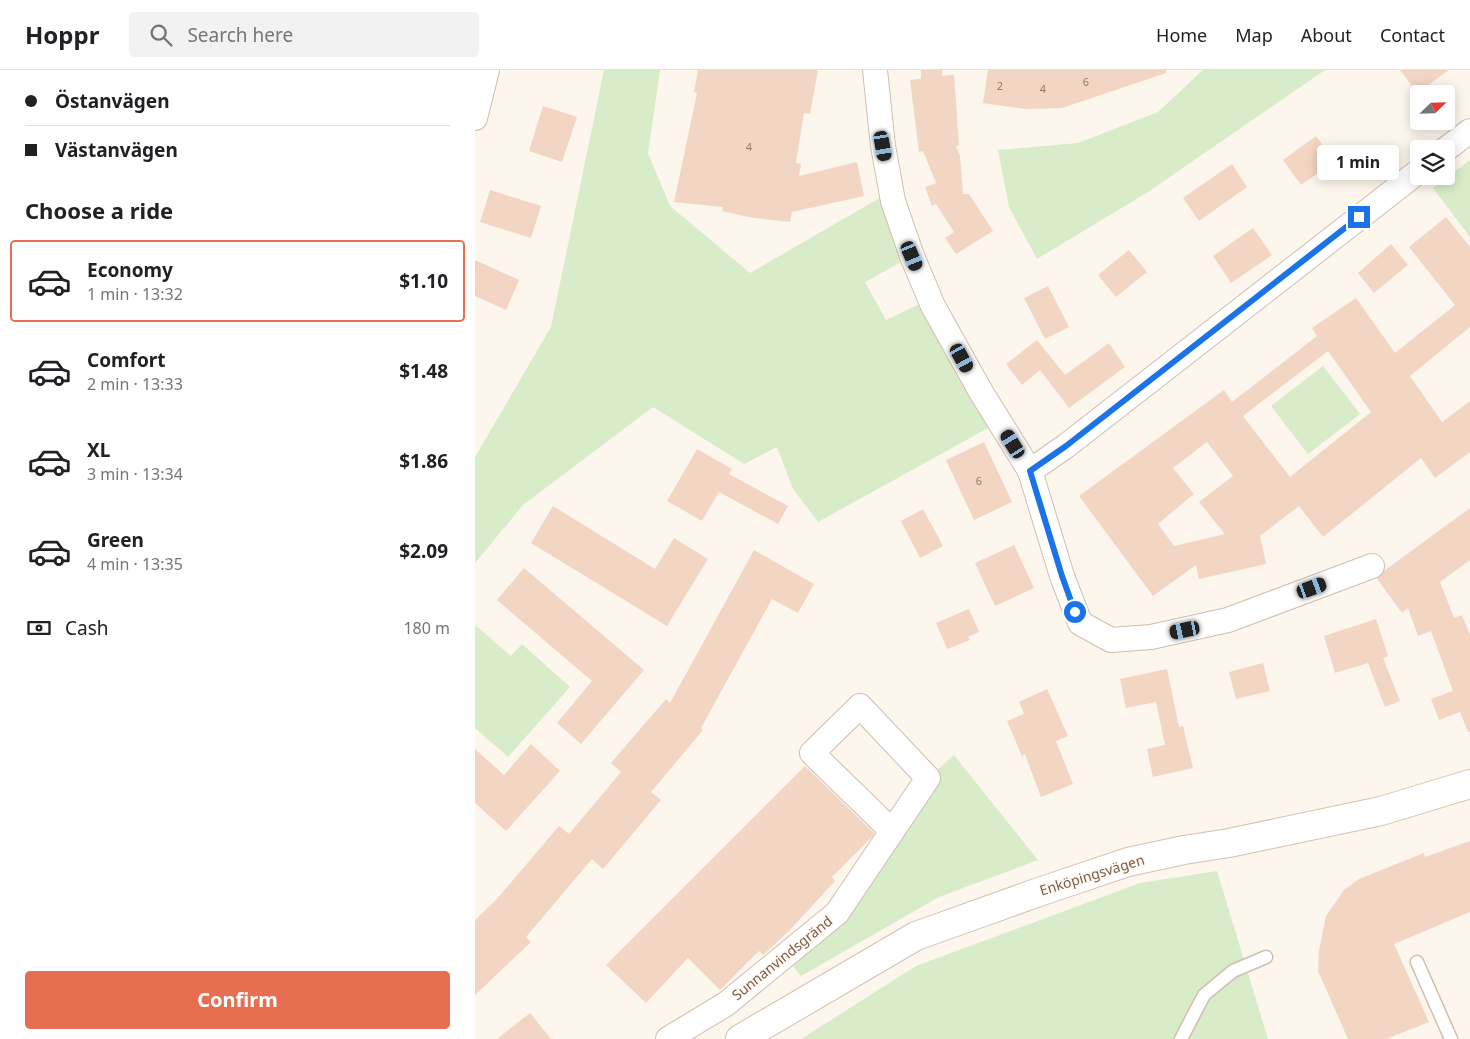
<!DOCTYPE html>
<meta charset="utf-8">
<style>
body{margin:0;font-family:"Noto Sans",sans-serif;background:#f2f2f2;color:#202124;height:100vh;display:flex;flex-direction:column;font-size:19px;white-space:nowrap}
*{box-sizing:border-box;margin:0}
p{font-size:16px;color:#757577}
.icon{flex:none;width:28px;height:28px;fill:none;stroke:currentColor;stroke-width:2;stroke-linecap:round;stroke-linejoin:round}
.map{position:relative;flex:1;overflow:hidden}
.details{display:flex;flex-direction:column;background:#fff;width:475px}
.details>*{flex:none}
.top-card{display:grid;align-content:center;height:110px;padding:0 25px;background:#fff}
.needle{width:32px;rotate:67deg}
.tools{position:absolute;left:935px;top:15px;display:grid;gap:10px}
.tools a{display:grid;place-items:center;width:45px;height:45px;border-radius:5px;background:#fff;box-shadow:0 2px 12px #0003;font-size:25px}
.end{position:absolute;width:22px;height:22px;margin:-11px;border:6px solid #1a73e8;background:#fff;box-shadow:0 0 0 2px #fff}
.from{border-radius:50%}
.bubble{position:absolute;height:35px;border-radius:5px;background:#fff;box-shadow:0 2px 12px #0003;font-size:16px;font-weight:700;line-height:35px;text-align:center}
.car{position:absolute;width:15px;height:30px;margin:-15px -8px;border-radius:6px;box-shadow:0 0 4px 1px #0007;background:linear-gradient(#222 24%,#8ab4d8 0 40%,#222 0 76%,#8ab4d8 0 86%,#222 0)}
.top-card b{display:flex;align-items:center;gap:18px;height:48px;font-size:19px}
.top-card b+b{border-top:1px solid #e0e0e0}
.top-card i{width:12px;height:12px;background:#202124}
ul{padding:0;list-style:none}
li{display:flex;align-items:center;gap:15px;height:82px;margin:0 10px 8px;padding:0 15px;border:2px solid transparent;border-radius:5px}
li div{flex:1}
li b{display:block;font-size:19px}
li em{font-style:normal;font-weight:700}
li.current{border-color:#e76f51}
li>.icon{width:45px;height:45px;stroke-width:1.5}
h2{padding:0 25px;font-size:22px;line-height:60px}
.pay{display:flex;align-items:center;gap:12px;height:55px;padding:0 25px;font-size:19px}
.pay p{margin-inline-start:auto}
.primary-button{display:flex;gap:10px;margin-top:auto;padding:10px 25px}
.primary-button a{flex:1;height:58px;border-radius:5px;background:#e76f51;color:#fff;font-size:20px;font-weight:700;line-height:58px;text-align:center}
header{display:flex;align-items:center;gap:30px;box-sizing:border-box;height:70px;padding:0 25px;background:#fff;border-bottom:1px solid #e0e0e0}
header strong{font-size:24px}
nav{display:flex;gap:28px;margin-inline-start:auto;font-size:18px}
.search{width:350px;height:45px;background:#f2f2f2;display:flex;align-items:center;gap:12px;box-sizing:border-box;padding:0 18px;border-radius:5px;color:#757577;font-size:19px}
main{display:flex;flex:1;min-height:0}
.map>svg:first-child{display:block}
.green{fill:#d8ecc9}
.building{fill:#f3d5c3;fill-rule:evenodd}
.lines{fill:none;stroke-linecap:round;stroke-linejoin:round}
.lane-casing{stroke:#d1beb0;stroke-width:15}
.street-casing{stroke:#d1beb0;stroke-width:26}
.secondary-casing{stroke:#d6c0b0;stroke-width:30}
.lane{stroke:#fff;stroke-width:12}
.street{stroke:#fff;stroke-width:24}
.secondary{stroke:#fff;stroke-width:28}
.route{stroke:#1a73e8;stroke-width:6}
.labels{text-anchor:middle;stroke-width:4.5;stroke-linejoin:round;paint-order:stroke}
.number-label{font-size:11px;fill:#987a6a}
.street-label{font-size:14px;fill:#7a5c4d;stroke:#fffaf3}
</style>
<header>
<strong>Hoppr</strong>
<div class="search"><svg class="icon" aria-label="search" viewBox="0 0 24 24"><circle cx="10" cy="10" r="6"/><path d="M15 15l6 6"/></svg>Search here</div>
<nav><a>Home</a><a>Map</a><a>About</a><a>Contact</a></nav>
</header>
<main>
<section class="details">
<div class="top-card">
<b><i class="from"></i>Östanvägen</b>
<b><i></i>Västanvägen</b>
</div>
<h2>Choose a ride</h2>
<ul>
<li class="current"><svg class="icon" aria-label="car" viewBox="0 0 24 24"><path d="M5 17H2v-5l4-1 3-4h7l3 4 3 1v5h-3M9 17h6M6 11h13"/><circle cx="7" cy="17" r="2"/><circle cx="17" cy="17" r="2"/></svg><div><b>Economy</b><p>1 min · 13:32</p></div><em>$1.10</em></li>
<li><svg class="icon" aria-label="car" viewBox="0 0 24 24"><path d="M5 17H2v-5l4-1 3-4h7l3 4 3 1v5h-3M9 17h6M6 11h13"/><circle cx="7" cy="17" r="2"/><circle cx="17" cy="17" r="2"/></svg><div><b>Comfort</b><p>2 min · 13:33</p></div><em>$1.48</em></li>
<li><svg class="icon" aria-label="car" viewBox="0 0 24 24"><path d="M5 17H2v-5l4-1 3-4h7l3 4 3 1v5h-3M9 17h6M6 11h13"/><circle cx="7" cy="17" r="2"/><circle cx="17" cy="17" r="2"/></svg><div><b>XL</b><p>3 min · 13:34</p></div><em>$1.86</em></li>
<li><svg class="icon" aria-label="car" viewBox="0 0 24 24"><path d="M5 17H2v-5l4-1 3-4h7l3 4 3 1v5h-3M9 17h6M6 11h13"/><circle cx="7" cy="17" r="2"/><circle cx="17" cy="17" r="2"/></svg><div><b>Green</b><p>4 min · 13:35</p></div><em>$2.09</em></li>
</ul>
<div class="pay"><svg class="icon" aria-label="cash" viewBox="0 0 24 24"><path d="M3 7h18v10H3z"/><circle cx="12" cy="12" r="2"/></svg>Cash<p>180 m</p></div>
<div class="primary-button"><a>Confirm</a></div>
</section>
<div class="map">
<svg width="995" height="969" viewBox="0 0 995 969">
<rect width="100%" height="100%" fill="#fdf6ec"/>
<g class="green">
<path d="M 129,0 L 185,0 L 173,83 L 195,136 L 275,203 L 408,126 L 430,190 L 390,212 L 411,250 L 455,229 L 524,352 L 343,452 L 318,419 L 302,377 L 269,394 L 178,337 L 48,435 L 0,493 L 0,387 L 76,257 Z"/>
<path d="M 728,0 L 850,0 L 673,122 L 562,189 L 534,137 L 523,80 L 603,73 L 683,42 Z"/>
<path d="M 995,90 L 995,167 L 958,118 Z"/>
<path d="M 848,296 L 885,344 L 833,384 L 796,336 Z"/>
<path d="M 0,555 L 36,586 L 47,574 L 95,617 L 33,687 L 0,658 Z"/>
<path d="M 479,685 L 563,790 L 464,827 L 326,906 L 310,886 L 362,843 L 453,708 Z"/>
<path d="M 742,801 L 793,969 L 326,969 L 441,896 L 665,813 Z"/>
</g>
<g class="building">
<path d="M 223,0 L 343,0 L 335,44 L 329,43 L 321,93 L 326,94 L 324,106 L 382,92 L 389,126 L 317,142 L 315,152 L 273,147 L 247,141 L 248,137 L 199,132 L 222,23 L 219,22 Z"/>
<path d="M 446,0 L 467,0 L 467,6 L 479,5 L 484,75 L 481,76 L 485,86 L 488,124 L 494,124 L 518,161 L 481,184 L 470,168 L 479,162 L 461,134 L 457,136 L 450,117 L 461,113 L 448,81 L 444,82 L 435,10 L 446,9 Z"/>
<path d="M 513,0 L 691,0 L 691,3 L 587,38 L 550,39 L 508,33 Z"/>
<path d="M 925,0 L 974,0 L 942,23 Z"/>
<path d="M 68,36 L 102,47 L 87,92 L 54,81 Z"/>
<path d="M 841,66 L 860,91 L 826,115 L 808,90 Z"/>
<path d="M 757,94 L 772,117 L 724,151 L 708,128 Z"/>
<path d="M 15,120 L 66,136 L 56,168 L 5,152 Z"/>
<path d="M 971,147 L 995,177 L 995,257 L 935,306 L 967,352 L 995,331 L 995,382 L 960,408 L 946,388 L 848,467 L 824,436 L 785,466 L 791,494 L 724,509 L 721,495 L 678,526 L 604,426 L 749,320 L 757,332 L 842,266 L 837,258 L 881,228 L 920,283 L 980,235 L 934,177 ZM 853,281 L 896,342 L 815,407 L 768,346 ZM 732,372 L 758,406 L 724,432 L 750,464 L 699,476 L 683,454 L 719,424 L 698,398 Z"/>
<path d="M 778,158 L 797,185 L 756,213 L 738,186 Z"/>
<path d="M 916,174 L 933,195 L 899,223 L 883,203 Z"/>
<path d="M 654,180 L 672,202 L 641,227 L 623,205 Z"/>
<path d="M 0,190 L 44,210 L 31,240 L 0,226 Z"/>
<path d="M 573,216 L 594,257 L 570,269 L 549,228 Z"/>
<path d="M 562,270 L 590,305 L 634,273 L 650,297 L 594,338 L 565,300 L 547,315 L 531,294 Z"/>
<path d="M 509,372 L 537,432 L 499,450 L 471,390 Z"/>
<path d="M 222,379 L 257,399 L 254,404 L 313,436 L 303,454 L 244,422 L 227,451 L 192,431 Z"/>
<path d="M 78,436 L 180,499 L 199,468 L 233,489 L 192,556 L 56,473 Z"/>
<path d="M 995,438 L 995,490 L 965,512 L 979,548 L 987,545 L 995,565 L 995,662 L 993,662 L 985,642 L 964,650 L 956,629 L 978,621 L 956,561 L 943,566 L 933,538 L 927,543 L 902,509 L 909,501 Z"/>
<path d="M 448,439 L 468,476 L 445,488 L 426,451 Z"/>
<path d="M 539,475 L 559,518 L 520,536 L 500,493 Z"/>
<path d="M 279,480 L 339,514 L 323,543 L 297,529 L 226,658 L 228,660 L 176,722 L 186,730 L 128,799 L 117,789 L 51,867 L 56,872 L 0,925 L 0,850 L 21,830 L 84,756 L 94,764 L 146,702 L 136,693 L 191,629 L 195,633 Z"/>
<path d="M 49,498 L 169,600 L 106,674 L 82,653 L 117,611 L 22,530 Z"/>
<path d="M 494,539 L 504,562 L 493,567 L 495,570 L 472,579 L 461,553 Z"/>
<path d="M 901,549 L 913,586 L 908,588 L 925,631 L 910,637 L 893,593 L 860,603 L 849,566 Z"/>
<path d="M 788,593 L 795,621 L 761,629 L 754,602 Z"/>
<path d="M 692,599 L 704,657 L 708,656 L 718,698 L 678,707 L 672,679 L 690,675 L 681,632 L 651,638 L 645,609 Z"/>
<path d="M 572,619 L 593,666 L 581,671 L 598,714 L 566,727 L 550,684 L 547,686 L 532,651 L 549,644 L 544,632 Z"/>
<path d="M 56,674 L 85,701 L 31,761 L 0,733 L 0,679 L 29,705 Z"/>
<path d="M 330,696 L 399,763 L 398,766 L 357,807 L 360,811 L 315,860 L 288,885 L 284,881 L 245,920 L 213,888 L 171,933 L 131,895 Z"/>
<path d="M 995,771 L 995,842 L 919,874 L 954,952 L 911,969 L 873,969 L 843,901 L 844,880 L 851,846 L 869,820 L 884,809 L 949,783 L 950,787 Z"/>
<path d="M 55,943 L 76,969 L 22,969 Z"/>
</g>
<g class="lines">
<defs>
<g id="lane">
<path d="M 942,892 L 976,969"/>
<path d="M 706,969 L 729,925 L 758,901 L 791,887"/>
</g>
<g id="street">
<path d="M 400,0 L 408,76 L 418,131 L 437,186 L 458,236 L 506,322 L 555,401 L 587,506 L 605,553 L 636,570 L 676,567 L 753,550 L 897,496"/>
<path d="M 0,48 L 12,0"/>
<path d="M 971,79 L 995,61"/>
<path d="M 555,401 L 591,376 L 944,101"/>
<path d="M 193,969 L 251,934 L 362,843 L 453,708 L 385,636 L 337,683 L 417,761"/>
</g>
<path id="secondary" d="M 265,969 L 441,866 L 564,822 L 653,792 L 709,780 L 754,773 L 906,741 L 995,714"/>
</defs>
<use href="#lane" class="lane-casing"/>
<use href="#street" class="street-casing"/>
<use href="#secondary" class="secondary-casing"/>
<use href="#lane" class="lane"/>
<use href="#street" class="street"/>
<use href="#secondary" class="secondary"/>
</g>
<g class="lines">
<path class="route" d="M 600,542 L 587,506 L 555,401 L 591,376 L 884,147"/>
</g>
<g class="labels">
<g class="number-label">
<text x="611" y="16">6</text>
<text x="525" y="20">2</text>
<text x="568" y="23">4</text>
<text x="274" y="81">4</text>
<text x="504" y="415">6</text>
</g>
<g class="street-label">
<text transform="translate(617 805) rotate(-17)" y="5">Enköpingsvägen</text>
<text transform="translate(307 888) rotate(-39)" y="5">Sunnanvindsgränd</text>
</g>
</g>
</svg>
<div class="tools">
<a><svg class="needle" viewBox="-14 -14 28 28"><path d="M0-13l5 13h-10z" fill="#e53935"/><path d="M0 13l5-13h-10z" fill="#757577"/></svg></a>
<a><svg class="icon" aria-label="layers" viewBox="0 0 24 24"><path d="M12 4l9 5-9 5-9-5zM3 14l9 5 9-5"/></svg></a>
</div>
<i class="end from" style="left:600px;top:542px"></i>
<i class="end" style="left:884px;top:147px"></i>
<div class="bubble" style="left:842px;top:75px;width:82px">1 min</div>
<i class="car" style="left:408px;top:76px;rotate:170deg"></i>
<i class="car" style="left:437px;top:186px;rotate:157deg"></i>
<i class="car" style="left:487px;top:288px;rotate:151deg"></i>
<i class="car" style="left:538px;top:374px;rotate:328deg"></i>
<i class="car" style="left:837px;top:518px;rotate:70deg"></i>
<i class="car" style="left:710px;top:560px;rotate:258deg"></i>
</div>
</main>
